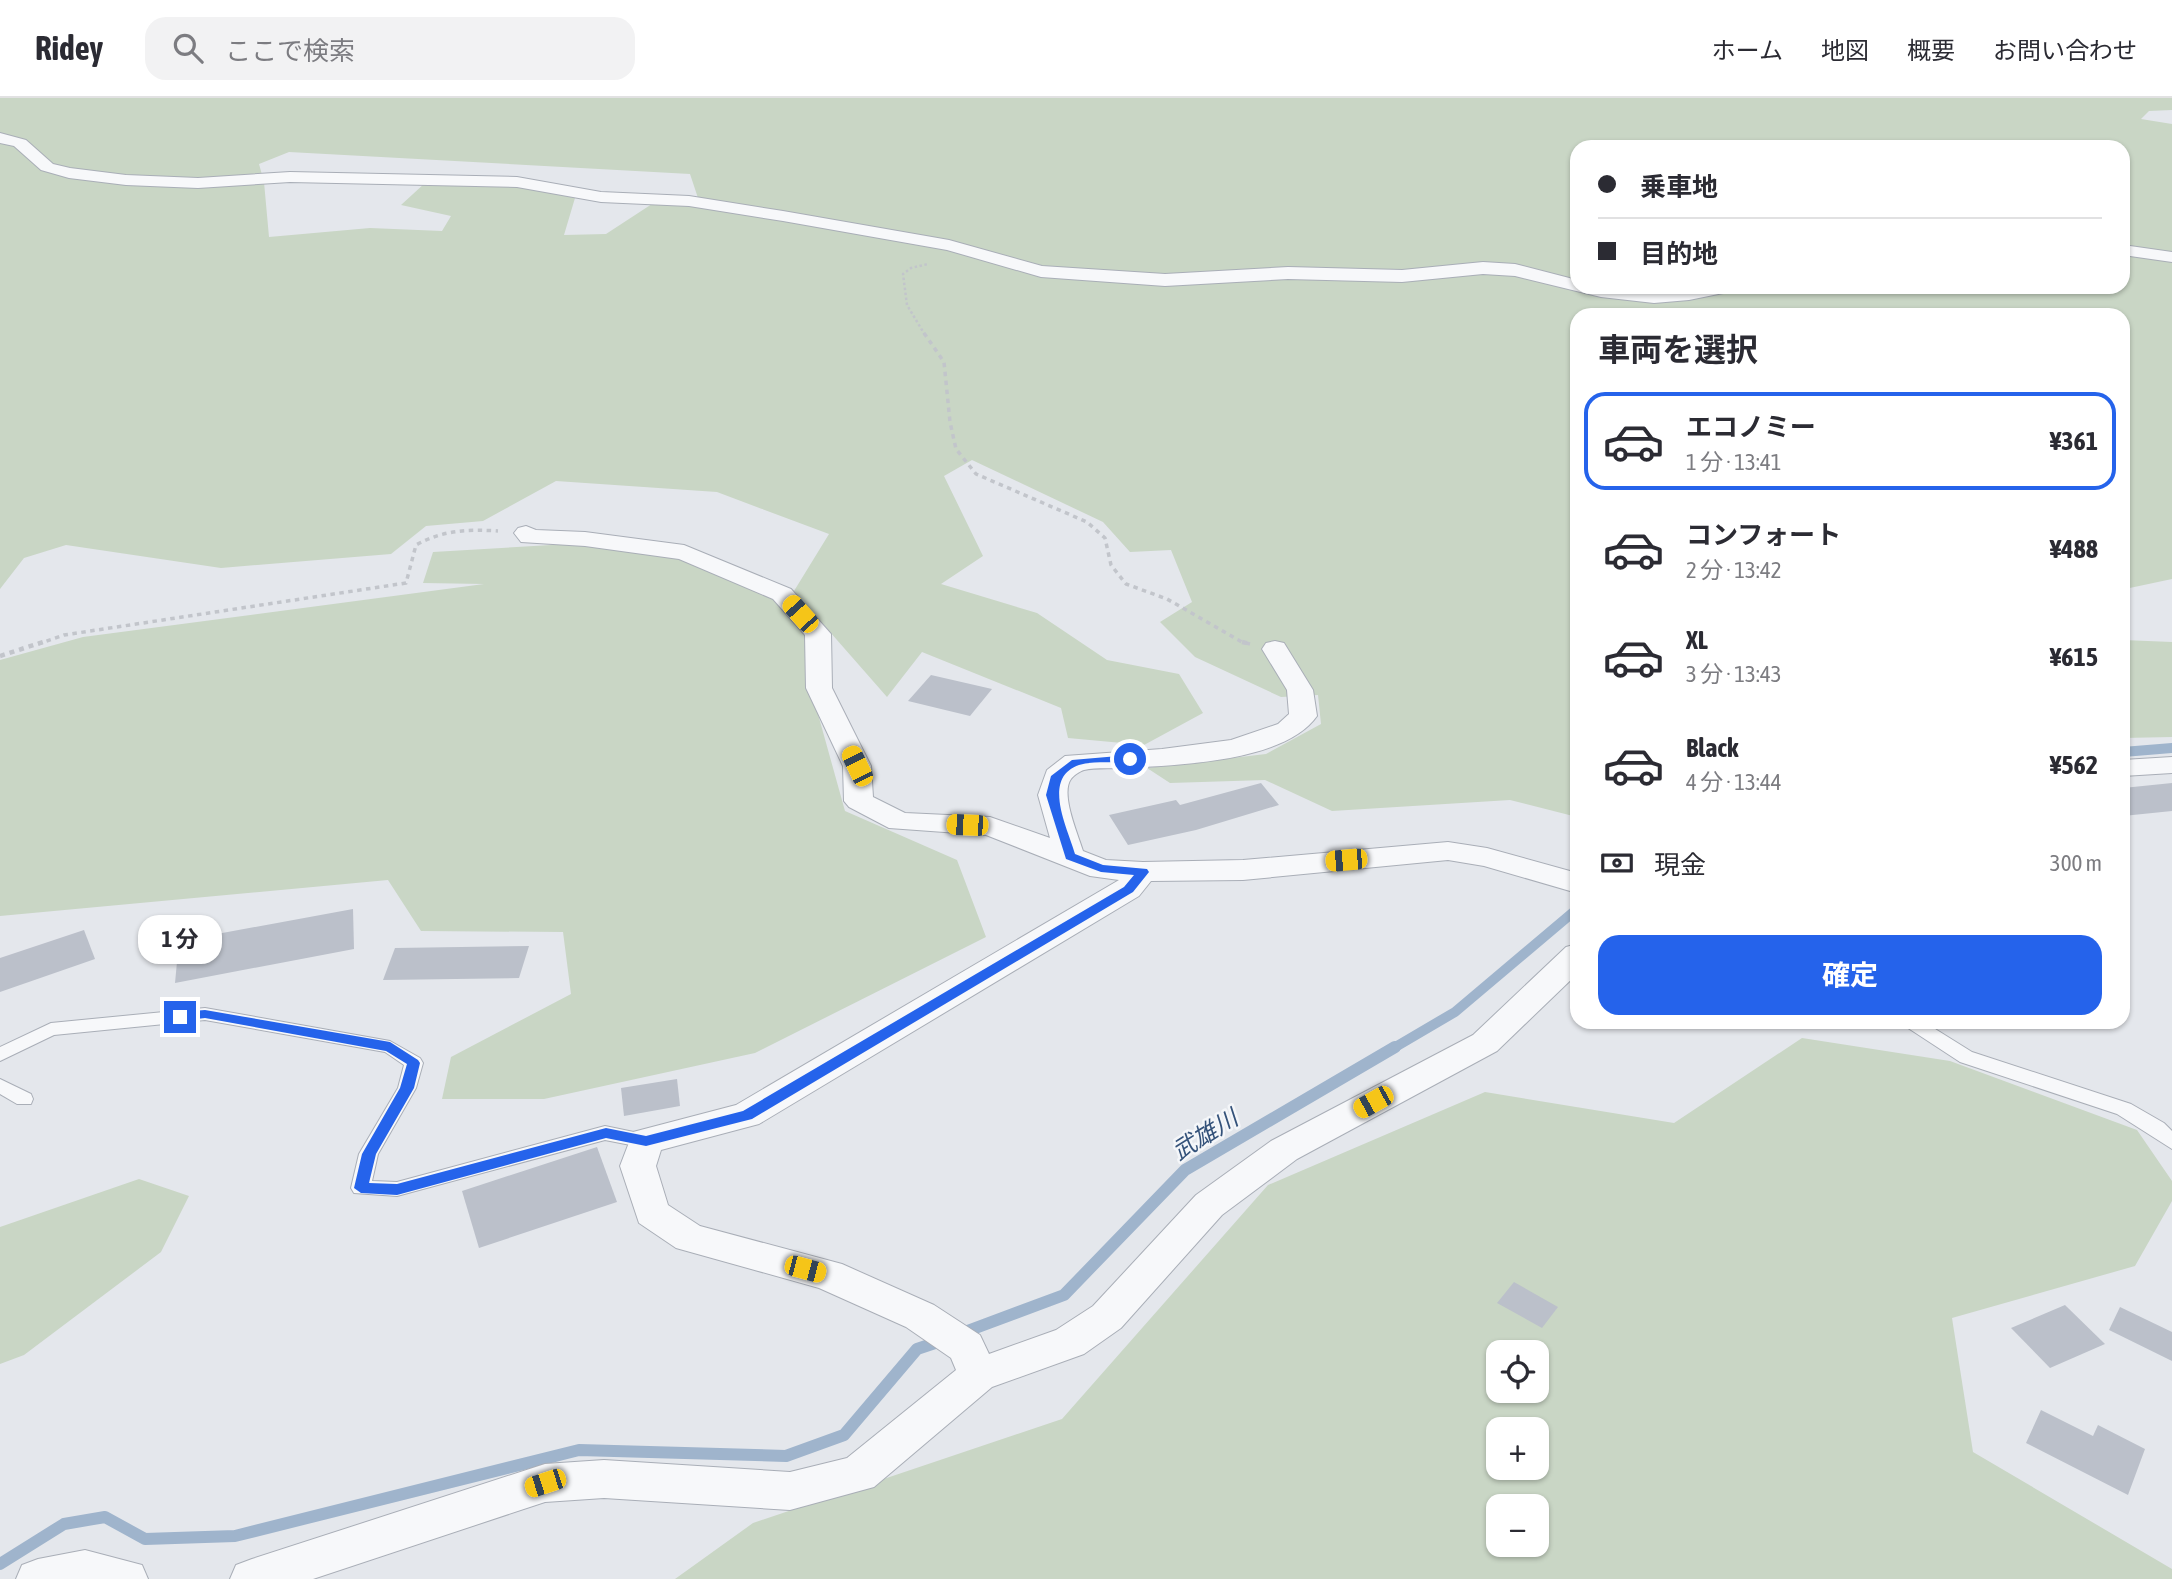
<!DOCTYPE html>
<html lang="ja">
<meta charset="utf-8">
<style>
body{margin:0;font-family:"Asap Condensed","Noto Sans JP",sans-serif;background:#f2f2f3;color:#2b2b33;height:100vh;display:flex;flex-direction:column;font-size:26px;white-space:nowrap}
*{box-sizing:border-box;margin:0}
p{font-size:23px;color:#7c7c81}
.icon{flex:none;width:38px;height:38px;fill:none;stroke:currentColor;stroke-width:2;stroke-linecap:round;stroke-linejoin:round}
.map{position:relative;flex:1;overflow:hidden}
.drawer{position:absolute;left:1570px;top:210px;width:560px;height:721px;display:flex;flex-direction:column;background:#fff;border-radius:21px;box-shadow:0 2px 5px #0004}
.drawer>*{flex:none}
.banner{position:absolute;left:1570px;top:42px;width:560px;height:154px;border-radius:21px;box-shadow:0 2px 5px #0004;display:grid;align-content:center;height:154px;padding:0 28px;background:#fff}
.buttons{position:absolute;left:1486px;top:1242px;display:grid;gap:14px}
.buttons a{display:grid;place-items:center;width:63px;height:63px;border-radius:14px;background:#fff;box-shadow:0 2px 5px #0004;font-size:35px}
.end{position:absolute;width:32px;height:32px;margin:-16px;border:9px solid #2563eb;background:#fff;box-shadow:0 0 0 4px #fff}
.from{border-radius:50%}
.bubble{position:absolute;height:49px;border-radius:21px;background:#fff;box-shadow:0 2px 5px #0004;font-size:23px;font-weight:700;line-height:49px;text-align:center}
.car{position:absolute;width:21px;height:42px;margin:-21px -10px;border-radius:9px;box-shadow:0 0 5px 2px #0007;background:linear-gradient(#f5c518 24%,#345 0 40%,#f5c518 0 76%,#345 0 86%,#f5c518 0)}
.banner b{display:flex;align-items:center;gap:24px;height:66px;font-size:26px}
.banner b+b{border-top:2px solid #e1e1e2}
.banner i{width:18px;height:18px;background:#2b2b33}
ul{padding:0;list-style:none}
li{display:flex;align-items:center;gap:21px;height:98px;margin:0 14px 10px;padding:0 14px;border:4px solid transparent;border-radius:21px}
li div{flex:1}
li b{display:block;font-size:26px}
li em{font-style:normal;font-weight:700}
li.on{border-color:#2563eb}
li>.icon{width:63px;height:63px;stroke-width:1.5}
h2{padding:0 28px;font-size:32px;line-height:84px}
.pay{display:flex;align-items:center;gap:18px;height:77px;padding:0 28px;font-size:26px}
.pay p{margin-inline-start:auto}
.action{display:flex;gap:14px;margin-top:auto;padding:14px 28px}
.action a{flex:1;height:80px;border-radius:21px;background:#2563eb;color:#fff;font-size:28px;font-weight:700;line-height:80px;text-align:center}
header{display:flex;align-items:center;gap:42px;box-sizing:border-box;height:98px;padding:0 35px;background:#fff;border-bottom:2px solid #e1e1e2}
header strong{font-size:33px}
nav{display:flex;gap:38px;margin-inline-start:auto;font-size:24px}
.search{width:490px;height:63px;background:#f2f2f3;display:flex;align-items:center;gap:18px;box-sizing:border-box;padding:0 24px;border-radius:21px;color:#7c7c81;font-size:26px}
.map>svg:first-child{display:block}
.green{fill:#c9d6c5;fill-rule:evenodd}
.lines{fill:none;stroke-linecap:round;stroke-linejoin:round}
.stream-far1{stroke:#9fb4cc;stroke-width:10}
.stream{stroke:#9fb4cc;stroke-width:12}
.building{fill:#bbc0ca}
.lane-casing{stroke:#a9aeb7;stroke-width:2}
.street-casing{stroke:#a9aeb7;stroke-width:2}
.path-far2{stroke:#c2c5cb;stroke-width:2.5;stroke-dasharray:2.5 2.5;stroke-linecap:butt}
.path-far1{stroke:#c2c5cb;stroke-width:3.5;stroke-dasharray:4.5 4.5;stroke-linecap:butt}
.path{stroke:#c2c5cb;stroke-width:4.5;stroke-dasharray:5 5;stroke-linecap:butt}
.lane{fill:#f7f8fa;fill-rule:evenodd}
.street{fill:#f7f8fa;fill-rule:evenodd}
.route{fill:#2563eb}
.labels{text-anchor:middle;stroke-width:5;stroke-linejoin:round;paint-order:stroke}
.near-water-label{font-size:24px;font-style:italic;fill:#34527a;stroke:#f4f6f9}
</style>
<header>
<strong>Ridey</strong>
<div class="search"><svg class="icon" aria-label="search" viewBox="0 0 24 24"><circle cx="10" cy="10" r="6"/><path d="M15 15l6 6"/></svg>ここで検索</div>
<nav><a>ホーム</a><a>地図</a><a>概要</a><a>お問い合わせ</a></nav>
</header>
<div class="map">
<svg width="2172" height="1481" viewBox="0 0 2172 1481">
<rect width="100%" height="100%" fill="#e4e7ec"/>
<g class="green">
<path d="M 0,0 L 2172,0 L 2172,12 L 2149,13 L 2141,21 L 2172,26 L 2172,481 L 2125,491 L 2123,509 L 2123,217 L 1577,217 L 1577,719 L 1510,702 L 1332,713 L 1265,682 L 1170,685 L 1147,670 L 1266,656 L 1321,626 L 1318,597 L 1281,599 L 1195,559 L 1160,524 L 1192,504 L 1171,452 L 1130,454 L 1103,424 L 972,362 L 944,378 L 983,458 L 941,486 L 1037,515 L 1107,562 L 1179,576 L 1203,615 L 1144,647 L 1068,640 L 1061,610 L 922,554 L 887,599 L 794,493 L 829,436 L 717,394 L 556,383 L 483,423 L 426,428 L 391,456 L 221,470 L 66,447 L 24,460 L 0,491 ZM 1577,49 L 2123,49 L 2123,189 L 1577,189 ZM 289,54 L 690,76 L 698,100 L 655,104 L 606,136 L 564,137 L 575,100 L 511,86 L 425,85 L 401,107 L 451,118 L 442,133 L 370,130 L 269,139 L 264,84 L 259,66 Z"/>
<path d="M 585,445 L 679,460 L 773,500 L 806,535 L 806,573 L 845,713 L 957,762 L 986,839 L 755,955 L 544,1001 L 442,1001 L 451,959 L 571,896 L 563,834 L 421,833 L 388,782 L 0,818 L 0,562 L 83,539 L 484,486 L 423,485 L 433,454 Z"/>
<path d="M 2123,542 L 2172,544 L 2172,639 L 2123,640 Z"/>
<path d="M 1802,940 L 1950,963 L 2137,1032 L 2172,1083 L 2172,1103 L 2135,1168 L 1952,1220 L 1973,1354 L 2172,1471 L 2172,1481 L 675,1481 L 753,1425 L 1062,1321 L 1268,1087 L 1485,994 L 1674,1025 ZM 1498,1255 L 1536,1255 L 1536,1293 L 1498,1293 ZM 1498,1332 L 1536,1332 L 1536,1370 L 1498,1370 ZM 1498,1409 L 1536,1409 L 1536,1447 L 1498,1447 Z"/>
<path d="M 139,1081 L 189,1098 L 161,1154 L 24,1257 L 0,1266 L 0,1129 Z"/>
</g>
<g class="lines">
<g class="stream-far1">
<path d="M 2123,654 L 2172,650"/>
<path d="M 1392,951 L 1455,914 L 1577,811"/>
</g>
<g class="stream">
<path d="M 962,1235 L 1064,1197 L 1185,1072 L 1395,949"/>
<path d="M 0,1466 L 64,1426 L 105,1419 L 145,1441 L 235,1438 L 579,1352 L 786,1358 L 844,1337 L 917,1251 L 941,1243"/>
</g>
</g>
<g class="building">
<path d="M 931,577 L 992,591 L 970,618 L 908,603 Z"/>
<path d="M 1261,685 L 1279,707 L 1196,732 L 1128,747 L 1109,717 L 1176,702 L 1180,707 Z"/>
<path d="M 2172,685 L 2172,713 L 2123,718 L 2123,690 Z"/>
<path d="M 353,811 L 354,851 L 175,885 L 179,843 Z"/>
<path d="M 84,832 L 95,861 L 0,894 L 0,860 Z"/>
<path d="M 529,848 L 519,880 L 383,882 L 395,850 Z"/>
<path d="M 677,981 L 680,1008 L 624,1018 L 621,990 Z"/>
<path d="M 597,1049 L 617,1104 L 479,1150 L 462,1093 Z"/>
<path d="M 1514,1184 L 1558,1209 L 1542,1230 L 1497,1205 Z"/>
<path d="M 2065,1207 L 2105,1246 L 2050,1270 L 2011,1230 Z"/>
<path d="M 2120,1209 L 2172,1234 L 2172,1263 L 2109,1232 Z"/>
<path d="M 2041,1312 L 2093,1338 L 2098,1327 L 2145,1351 L 2128,1397 L 2026,1345 Z"/>
</g>
<g class="lines">
<defs>
<g id="lane">
<path d="M 205,910 L 390,943 L 420,960 L 423,965 L 416,990 L 378,1056 L 372,1083 L 397,1084 L 605,1028 L 653,1038 L 655,1043 L 653,1048 L 646,1050 L 605,1042 L 397,1098 L 354,1095 L 351,1090 L 359,1056 L 398,990 L 404,967 L 385,954 L 205,922 L 54,937 L 0,963 L 0,949 L 51,925 Z"/>
<path d="M 1902,924 L 1924,924 L 1972,954 L 2131,1006 L 2164,1025 L 2172,1033 L 2172,1051 L 2117,1016 L 1960,964 L 1905,928 Z"/>
<path d="M 0,981 L 31,996 L 33,1001 L 31,1006 L 17,1006 L 0,996 Z"/>
</g>
<g id="street">
<path d="M 0,35 L 26,42 L 53,66 L 70,70 L 126,77 L 198,80 L 290,74 L 517,79 L 601,94 L 689,98 L 783,113 L 949,142 L 1042,168 L 1165,176 L 1288,169 L 1402,172 L 1483,164 L 1515,166 L 1577,182 L 1577,189 L 1654,193 L 1735,189 L 1733,193 L 1689,202 L 1654,205 L 1601,199 L 1515,178 L 1483,176 L 1402,184 L 1288,181 L 1165,188 L 1041,179 L 947,152 L 783,123 L 689,108 L 601,104 L 517,89 L 290,84 L 198,90 L 126,87 L 69,80 L 41,72 L 14,48 L 0,45 Z"/>
<path d="M 2123,147 L 2172,154 L 2172,164 L 2123,157 Z"/>
<path d="M 526,428 L 536,432 L 585,434 L 684,447 L 791,491 L 831,536 L 832,590 L 871,668 L 873,699 L 905,715 L 990,719 L 1050,740 L 1038,697 L 1047,672 L 1065,658 L 1162,651 L 1231,642 L 1278,626 L 1289,616 L 1287,592 L 1262,551 L 1266,545 L 1275,543 L 1284,545 L 1313,592 L 1317,618 C 1285,664 1178,667 1126,670 C 1113,671 1097,669 1084,672 C 1080,673 1073,678 1071,681 C 1060,696 1078,736 1083,753 L 1106,762 L 1143,764 L 1243,762 L 1448,744 L 1487,750 L 1577,775 L 1577,795 L 1484,768 L 1448,762 L 1243,782 L 1151,783 L 1139,798 L 759,1026 L 661,1052 L 656,1068 L 668,1107 L 700,1128 L 842,1166 L 934,1207 L 980,1237 L 989,1256 L 1056,1232 L 1093,1208 L 1196,1097 L 1271,1043 L 1473,937 L 1566,849 L 1577,846 L 1577,876 L 1497,953 L 1297,1061 L 1222,1117 L 1121,1230 L 1084,1256 L 992,1289 L 874,1389 L 790,1412 L 604,1400 L 545,1404 L 313,1481 L 230,1481 L 236,1467 L 252,1461 L 545,1366 L 604,1362 L 790,1374 L 847,1360 L 956,1272 L 951,1260 L 906,1229 L 819,1190 L 676,1150 L 639,1125 L 620,1068 L 633,1034 L 736,1007 L 1119,782 L 1090,778 L 986,737 L 889,730 L 849,709 L 844,703 L 843,668 L 806,590 L 805,537 L 773,501 L 679,461 L 585,448 L 521,444 L 514,435 L 518,430 Z"/>
<path d="M 2172,659 L 2172,675 L 2123,678 L 2123,662 Z"/>
<path d="M 85,1452 L 142,1467 L 148,1481 L 16,1481 L 22,1467 L 38,1461 Z"/>
</g>
</defs>
<use href="#lane" class="lane-casing"/>
<use href="#street" class="street-casing"/>
<path class="path-far2" d="M 925,237 L 907,207 L 903,176 L 911,170 L 928,166"/>
<g class="path-far1">
<path d="M 924,235 L 944,264 L 950,324 L 956,351 L 976,376 L 1087,424 L 1105,440 L 1111,467 L 1126,486 L 1167,501 L 1242,544 L 1250,546"/>
<path d="M 38,546 L 64,537 L 406,485 L 416,447 C 443,432 468,431 498,433"/>
</g>
<g class="path">
<path d="M 1242,544 L 1251,546"/>
<path d="M 0,558 L 43,544"/>
</g>
<use href="#lane" class="lane"/>
<use href="#street" class="street"/>
</g>
<path class="route" d="M 1130,657 L 1136,661 L 1134,663 C 1117,666 1095,662 1079,667 C 1041,680 1068,731 1075,756 L 1103,767 L 1147,771 L 1149,774 L 1133,794 L 752,1021 L 646,1048 L 606,1040 L 397,1097 L 361,1095 L 354,1090 L 362,1056 L 400,990 L 407,966 L 386,953 L 205,920 L 180,923 L 173,919 L 180,914 L 205,912 L 390,944 L 418,962 L 420,965 L 414,990 L 376,1056 L 369,1085 L 397,1086 L 606,1030 L 646,1038 L 743,1013 L 1124,789 L 1134,777 L 1101,774 L 1066,761 L 1046,697 L 1051,678 L 1072,662 Z"/>
<g class="labels">
<g class="near-water-label">
<text transform="translate(1205 1037) rotate(-32)" y="8">武雄川</text>
</g>
</g>
</svg>
<div class="buttons">
<a><svg class="icon" aria-label="locate" viewBox="0 0 24 24"><circle cx="12" cy="12" r="6"/><path d="M12 2v4M12 18v4M2 12h4M18 12h4"/></svg></a>
<a>+</a>
<a>−</a>
</div>
<i class="end from" style="left:1130px;top:661px"></i>
<i class="end" style="left:180px;top:919px"></i>
<div class="bubble" style="left:138px;top:817px;width:84px">1 分</div>
<i class="car" style="left:800px;top:516px;rotate:318deg"></i>
<i class="car" style="left:857px;top:668px;rotate:334deg"></i>
<i class="car" style="left:967px;top:727px;rotate:272deg"></i>
<i class="car" style="left:1346px;top:762px;rotate:265deg"></i>
<i class="car" style="left:1373px;top:1004px;rotate:241deg"></i>
<i class="car" style="left:805px;top:1171px;rotate:105deg"></i>
<i class="car" style="left:545px;top:1385px;rotate:252deg"></i>
<div class="banner">
<b><i class="from"></i>乗車地</b>
<b><i></i>目的地</b>
</div>
<section class="drawer">
<h2>車両を選択</h2>
<ul>
<li class="on"><svg class="icon" aria-label="car" viewBox="0 0 24 24"><path d="M5 17H2v-5l4-1 3-4h7l3 4 3 1v5h-3M9 17h6M6 11h13"/><circle cx="7" cy="17" r="2"/><circle cx="17" cy="17" r="2"/></svg><div><b>エコノミー</b><p>1 分 · 13:41</p></div><em>¥361</em></li>
<li><svg class="icon" aria-label="car" viewBox="0 0 24 24"><path d="M5 17H2v-5l4-1 3-4h7l3 4 3 1v5h-3M9 17h6M6 11h13"/><circle cx="7" cy="17" r="2"/><circle cx="17" cy="17" r="2"/></svg><div><b>コンフォート</b><p>2 分 · 13:42</p></div><em>¥488</em></li>
<li><svg class="icon" aria-label="car" viewBox="0 0 24 24"><path d="M5 17H2v-5l4-1 3-4h7l3 4 3 1v5h-3M9 17h6M6 11h13"/><circle cx="7" cy="17" r="2"/><circle cx="17" cy="17" r="2"/></svg><div><b>XL</b><p>3 分 · 13:43</p></div><em>¥615</em></li>
<li><svg class="icon" aria-label="car" viewBox="0 0 24 24"><path d="M5 17H2v-5l4-1 3-4h7l3 4 3 1v5h-3M9 17h6M6 11h13"/><circle cx="7" cy="17" r="2"/><circle cx="17" cy="17" r="2"/></svg><div><b>Black</b><p>4 分 · 13:44</p></div><em>¥562</em></li>
</ul>
<div class="pay"><svg class="icon" aria-label="cash" viewBox="0 0 24 24"><path d="M3 7h18v10H3z"/><circle cx="12" cy="12" r="2"/></svg>現金<p>300 m</p></div>
<div class="action"><a>確定</a></div>
</section>
</div>
